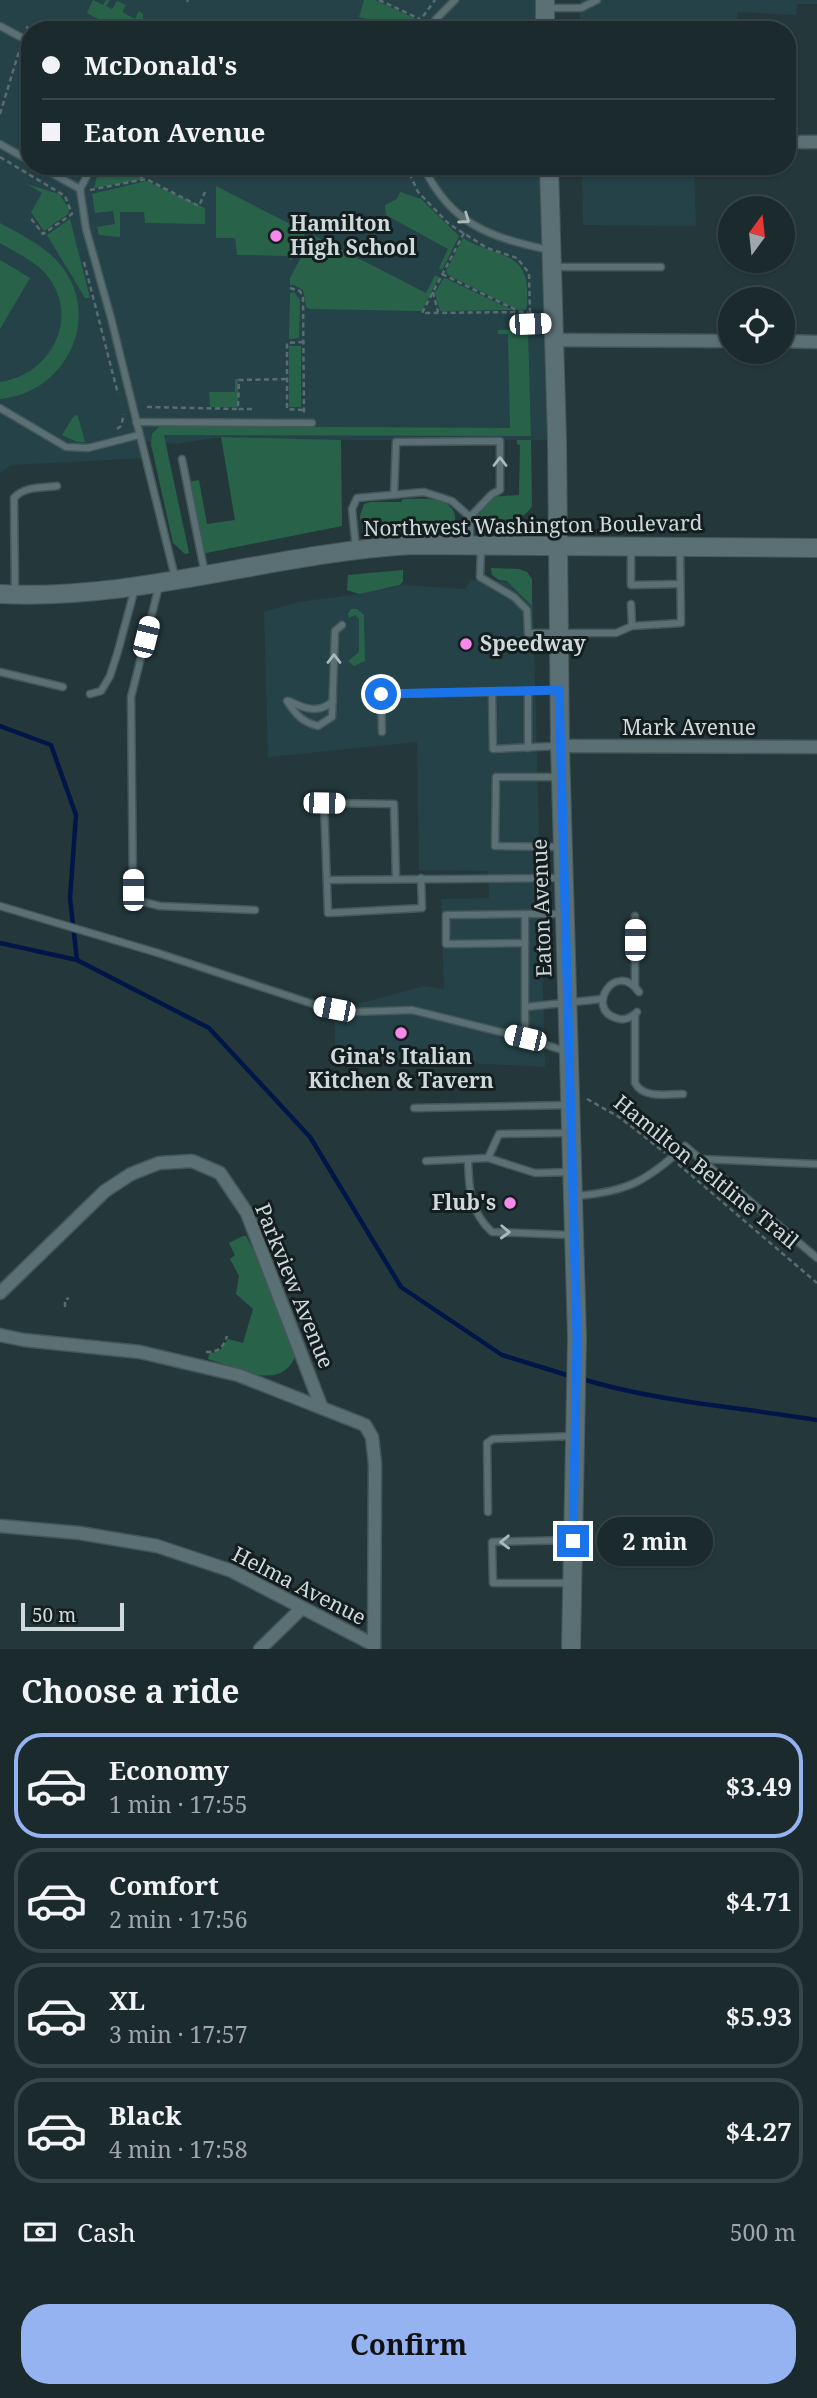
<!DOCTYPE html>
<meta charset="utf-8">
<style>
body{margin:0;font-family:"Noto Serif",serif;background:#243235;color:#f1f3f6;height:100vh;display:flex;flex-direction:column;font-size:26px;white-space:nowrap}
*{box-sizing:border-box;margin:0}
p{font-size:23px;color:#a0a7aa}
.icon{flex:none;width:38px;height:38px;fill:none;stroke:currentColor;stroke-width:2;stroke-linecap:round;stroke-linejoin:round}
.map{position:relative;height:1649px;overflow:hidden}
.panel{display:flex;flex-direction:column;background:#1b2a2d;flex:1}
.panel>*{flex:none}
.guide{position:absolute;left:21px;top:21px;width:775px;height:154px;border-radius:28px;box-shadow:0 2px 5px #0004,0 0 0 2px #394649;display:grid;align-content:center;height:154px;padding:0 21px;background:#1b2a2d}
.needle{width:46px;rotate:15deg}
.controls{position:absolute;left:718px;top:196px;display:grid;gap:14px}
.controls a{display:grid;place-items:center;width:77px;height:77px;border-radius:50%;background:#1b2a2d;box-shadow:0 2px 5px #0004,0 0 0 2px #394649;font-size:35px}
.scale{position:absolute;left:21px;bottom:18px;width:103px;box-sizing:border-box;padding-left:7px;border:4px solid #cdd9db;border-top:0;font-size:19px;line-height:24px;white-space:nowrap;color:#cdd9db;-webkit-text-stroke:5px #151e1f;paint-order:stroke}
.end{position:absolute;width:32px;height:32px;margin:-16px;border:9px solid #1a73e8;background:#fff;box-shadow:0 0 0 4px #fff}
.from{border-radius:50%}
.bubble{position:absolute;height:49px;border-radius:24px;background:#1b2a2d;box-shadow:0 2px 5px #0004,0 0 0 2px #394649;font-size:23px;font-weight:700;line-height:49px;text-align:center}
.car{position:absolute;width:21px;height:42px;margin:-21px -10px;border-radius:9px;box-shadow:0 0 5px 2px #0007;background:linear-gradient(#fff 24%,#345 0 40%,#fff 0 76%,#345 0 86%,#fff 0)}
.guide b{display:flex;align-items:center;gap:24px;height:66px;font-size:26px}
.guide b+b{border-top:2px solid #394649}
.guide i{width:18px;height:18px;background:#f1f3f6}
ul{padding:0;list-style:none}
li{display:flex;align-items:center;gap:21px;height:105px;margin:0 14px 10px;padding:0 7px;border:4px solid #394649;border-radius:28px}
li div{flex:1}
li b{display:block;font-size:26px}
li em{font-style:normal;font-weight:700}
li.on{border-color:#95b2f1}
li>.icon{width:63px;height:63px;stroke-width:1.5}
h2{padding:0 21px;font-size:32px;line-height:84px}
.pay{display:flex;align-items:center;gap:18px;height:77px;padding:0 21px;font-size:26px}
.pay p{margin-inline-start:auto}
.action{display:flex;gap:14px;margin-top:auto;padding:14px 21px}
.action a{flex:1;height:80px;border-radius:28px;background:#95b2f1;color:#111;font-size:28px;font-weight:700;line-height:80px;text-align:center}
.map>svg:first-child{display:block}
.built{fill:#244248}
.green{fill:#286349}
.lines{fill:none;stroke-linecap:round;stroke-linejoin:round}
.stream{stroke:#001647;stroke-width:4.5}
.lane-casing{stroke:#45575a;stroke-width:9}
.street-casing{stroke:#45575a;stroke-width:15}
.secondary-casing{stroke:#45575a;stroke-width:20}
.path{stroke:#5b6c70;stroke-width:2.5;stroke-dasharray:5 3.5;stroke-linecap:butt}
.lane{stroke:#5a7075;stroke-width:6}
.street{stroke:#5a7075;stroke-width:12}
.secondary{stroke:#5a7075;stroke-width:18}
.oneway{stroke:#aababc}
.route{stroke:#1a73e8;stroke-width:9}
.poi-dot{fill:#f888ea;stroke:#151e1f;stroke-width:2.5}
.labels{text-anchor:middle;stroke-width:6;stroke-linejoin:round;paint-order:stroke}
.poi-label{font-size:21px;font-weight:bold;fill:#cdd9db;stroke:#151e1f;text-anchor:start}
.street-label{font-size:21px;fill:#cdd9db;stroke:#151e1f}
</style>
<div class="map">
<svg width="817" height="1649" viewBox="0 0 817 1649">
<rect width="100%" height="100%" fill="#24383c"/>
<g class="built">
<path d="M 0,0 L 545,0 L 545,30 L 30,30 L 30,166 L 549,166 L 557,440 L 312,440 L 221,437 L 176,444 L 142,441 L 146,458 L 12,465 L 0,473 Z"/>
<path d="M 580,0 L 817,0 L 817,4 L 797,4 L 796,15 L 738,12 L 737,29 L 580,30 Z"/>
<path d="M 582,166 L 694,166 L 696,226 L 583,225 Z"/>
<path d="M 470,580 L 508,582 L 533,603 L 545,1067 L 335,1056 L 335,1002 L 354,1005 L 424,986 L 444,989 L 441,899 L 489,898 L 488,871 L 419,870 L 417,742 L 268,757 L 264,612 L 298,602 L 352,595 L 404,585 L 465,589 Z"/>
</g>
<g class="green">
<path d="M 93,0 L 103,5 L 106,0 L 110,0 L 106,6 L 112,9 L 117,1 L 126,5 L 122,12 L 135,19 L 139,11 L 143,14 L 142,30 L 119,30 L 87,13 Z"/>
<path d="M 364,0 L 375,0 L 416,19 L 409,30 L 359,17 Z"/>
<path d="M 106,171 L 131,172 L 146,179 L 94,188 L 97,176 Z"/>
<path d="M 146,181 L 205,208 L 205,224 L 145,223 L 144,212 L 120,212 L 120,237 L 99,235 L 97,227 L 115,224 L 113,211 L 95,213 L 92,194 Z"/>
<path d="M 27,184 L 59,194 L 69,209 L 68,214 L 44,231 L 31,212 L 42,193 Z"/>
<path d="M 216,186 L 306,232 L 290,262 L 290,256 L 237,255 L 235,238 L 216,238 Z"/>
<path d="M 400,192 L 421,199 L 459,236 L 442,270 L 439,268 L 448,249 L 386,215 L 385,205 L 397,199 Z"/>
<path d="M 70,219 L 90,298 L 85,298 L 47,235 Z"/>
<path d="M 0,223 C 23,236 50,248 65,271 C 101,324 62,394 0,399 L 0,382 C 52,375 82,315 45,273 C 33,260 15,252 0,243 Z"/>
<path d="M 313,235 L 426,293 L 435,275 L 439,277 L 422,311 L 310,309 L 306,307 L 303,290 L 294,285 L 290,285 L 290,278 Z"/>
<path d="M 463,238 C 491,256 525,250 527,288 C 527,296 528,303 526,310 L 520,311 L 448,275 L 446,271 Z"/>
<path d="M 0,260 L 30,278 L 0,329 Z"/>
<path d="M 445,278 L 512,310 L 440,311 L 435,293 L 443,279 Z"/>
<path d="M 294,292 L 300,300 L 299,338 L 289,339 L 290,293 Z"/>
<path d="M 525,329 L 528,332 L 531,436 L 164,435 L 189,553 L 185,554 L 173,543 L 151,444 L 152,434 L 160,426 L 510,428 L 508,334 L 498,334 L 498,330 Z"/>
<rect x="289" y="346" width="12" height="61"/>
<path d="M 235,379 L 238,379 L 238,407 L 210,407 L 209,392 L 235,392 Z"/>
<path d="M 76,415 L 78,416 L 85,442 L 77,442 L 62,435 L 73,417 Z"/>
<path d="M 221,437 L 341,440 L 342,526 L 201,554 L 186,482 L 199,480 L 207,524 L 235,520 Z"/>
<path d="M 517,440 L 531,440 L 532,506 C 521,526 497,518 476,518 L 476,513 L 490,497 L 519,495 L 520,445 L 517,444 Z"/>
<path d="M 403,499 C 421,499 457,495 455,521 L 361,524 L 360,516 L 364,504 L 371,502 L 401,502 Z"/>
<path d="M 491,568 L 519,569 L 527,572 L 532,579 L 532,606 L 507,581 L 499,580 L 492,575 Z"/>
<path d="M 403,570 L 403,581 L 400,585 L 359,594 L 347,590 L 348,575 Z"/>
<path d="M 351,609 L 357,609 L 364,615 L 365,661 L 354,666 L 348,661 L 359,652 L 359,619 L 355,615 L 349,618 L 348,614 Z"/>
<path d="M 243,1236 L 246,1236 L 261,1264 L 296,1355 C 280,1394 239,1367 208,1359 L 210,1353 C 220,1353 223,1347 228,1339 L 243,1343 L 253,1309 L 236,1294 L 239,1276 L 230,1259 L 235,1255 L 229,1243 Z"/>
</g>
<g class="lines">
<g class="stream">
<path d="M 0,726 L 51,745 L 76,815 L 70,898 L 77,960"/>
<path d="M 0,943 L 77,960 L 209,1028 L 310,1137 L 401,1287 L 502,1355 L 570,1376"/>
<path d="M 582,1379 C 658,1402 738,1407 817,1420"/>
</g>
<defs>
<g id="lane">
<path d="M 548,8 L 581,8 L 597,0"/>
<path d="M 0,26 L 30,42"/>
<path d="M 429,30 L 436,19 L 455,0"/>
<path d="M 0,144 L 30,161"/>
<path d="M 39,166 L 80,189"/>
<path d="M 92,166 L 80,189 L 86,229 L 111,318 L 175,577"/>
<path d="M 423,166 C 451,225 490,237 549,250"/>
<path d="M 554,267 L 661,267"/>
<path d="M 513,325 L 553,323"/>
<path d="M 0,408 L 66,447 L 88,448 L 139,435"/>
<path d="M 136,422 L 312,423"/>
<path d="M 182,459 L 205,574"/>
<path d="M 394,495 L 396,442 L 500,441 L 500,490 L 492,494 L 470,517 L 470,544"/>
<path d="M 481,548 L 480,577 L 514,597 L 527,610 L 528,633 L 616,633 L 632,626 L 681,623 L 680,549"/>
<path d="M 631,548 L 631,585 L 680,584"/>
<path d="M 356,549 L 352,509 L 357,498 L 424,492 L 452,501 L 470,517"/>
<path d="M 159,586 L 131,697 L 133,890 L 139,901 L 160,906 L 255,910"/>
<path d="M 15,593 L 14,498 C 24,486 42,488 57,486"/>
<path d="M 631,604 L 632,626"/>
<path d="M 0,672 L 63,687"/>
<path d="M 558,690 L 492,692 L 493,749 L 558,746"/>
<path d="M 90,694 L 101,691 L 110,676 L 118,651 L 135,588"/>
<path d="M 287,701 C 296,715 302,722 318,726 L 332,717 L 335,631 L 342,625"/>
<path d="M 289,701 C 305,709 319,714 333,701"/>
<path d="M 382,732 L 381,694 L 492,692"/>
<path d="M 528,748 L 528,691"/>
<path d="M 559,777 L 496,777 L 495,846 L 562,847"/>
<path d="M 396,879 L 394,804 L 324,803 L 328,913 L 422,908 L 421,878"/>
<path d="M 327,880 L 562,878"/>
<path d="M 0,906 L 158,953 L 316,1005 L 353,1012 L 412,1010 L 525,1038 L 568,1052"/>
<path d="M 635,916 L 635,986"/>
<path d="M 525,943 L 446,944 L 446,915 L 525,914"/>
<path d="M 525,1007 L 602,999"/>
<path d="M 637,1012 C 631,1018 624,1021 616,1018 C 585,1009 615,959 639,992"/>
<path d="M 635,1014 L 635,1083 C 643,1099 668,1094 683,1094"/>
<path d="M 525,1038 L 525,914 L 564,914"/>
<path d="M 414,1108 L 569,1105"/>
<path d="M 488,1158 L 535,1173 L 571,1172"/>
<path d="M 468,1159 C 469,1188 469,1211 492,1232 L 571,1235"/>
<path d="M 701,1159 L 817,1164"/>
<path d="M 426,1161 L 488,1158 L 499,1134 L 570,1133"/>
<path d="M 575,1196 C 627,1192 647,1181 685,1146 L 817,1258"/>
<path d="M 488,1512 L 487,1443 L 493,1439 L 573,1436"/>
<path d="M 569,1583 L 493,1583 L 492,1542 L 571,1540"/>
</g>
<g id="street">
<path d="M 801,142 L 817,142"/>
<path d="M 555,340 L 730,341"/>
<path d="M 782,341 L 817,342"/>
<path d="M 560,746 L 817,747"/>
<path d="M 0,1293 L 105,1191 L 131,1174 L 159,1163 L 192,1161 L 220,1173 L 247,1213 L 321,1406"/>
<path d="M 0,1335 L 24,1340 L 140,1352 L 238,1375 L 365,1425 L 372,1437 L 375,1464 L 374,1649"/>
<path d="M 0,1526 L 79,1533 L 157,1546 L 232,1571 L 374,1645"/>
<path d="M 260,1649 L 301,1609"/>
</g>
<g id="secondary">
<path d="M 545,0 L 545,30"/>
<path d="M 549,166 L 557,440 L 560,746 L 577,1338 L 571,1649"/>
<path d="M 0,594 C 141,601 275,552 414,545 L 817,548"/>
</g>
</defs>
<use href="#lane" class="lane-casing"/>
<use href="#street" class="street-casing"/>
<use href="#secondary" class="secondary-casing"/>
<g class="path">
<path d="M 379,0 L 420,19"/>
<path d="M 187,2 L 188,0"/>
<path d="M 26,27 L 33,30"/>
<path d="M 413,30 L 435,0"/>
<path d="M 0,114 L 20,48"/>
<path d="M 0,157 L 65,196 L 72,214 L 43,234 L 29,216"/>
<path d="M 131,166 L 128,171 L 146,179"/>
<path d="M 406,166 L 418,192 L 449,224 L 487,248 L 517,258 L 529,273 L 530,314"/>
<path d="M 90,190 L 146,179 L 199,206 L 205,192"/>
<path d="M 464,233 L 422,313 L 528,312"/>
<path d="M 84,262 L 118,394"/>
<path d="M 442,274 L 518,311"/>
<path d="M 290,288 L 300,291 L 303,298 L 304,413"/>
<path d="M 433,292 L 438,312"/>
<path d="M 147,407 L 238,409"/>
<path d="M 252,409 L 238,409 L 239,380 L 287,379"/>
<path d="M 303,410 L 287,409 L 287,343 L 303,342"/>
<path d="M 117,429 L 121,426 L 124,414"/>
<path d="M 587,1099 L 619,1117 L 665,1153"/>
<path d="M 678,1164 L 817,1283"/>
<path d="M 65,1307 L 65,1300 L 69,1298"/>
<path d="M 206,1352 C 218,1353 224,1347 227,1336"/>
</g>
<use href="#lane" class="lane"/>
<use href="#street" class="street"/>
<use href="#secondary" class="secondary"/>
</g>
<defs><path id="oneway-chevron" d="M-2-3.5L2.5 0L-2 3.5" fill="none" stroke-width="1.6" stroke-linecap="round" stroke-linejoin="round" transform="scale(1.75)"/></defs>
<g class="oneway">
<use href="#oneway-chevron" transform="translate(465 219) rotate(35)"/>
<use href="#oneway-chevron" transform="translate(500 462) rotate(-90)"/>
<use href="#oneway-chevron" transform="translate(334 659) rotate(-90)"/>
<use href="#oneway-chevron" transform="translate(505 1232) rotate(2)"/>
<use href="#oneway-chevron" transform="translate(505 1542) rotate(179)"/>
</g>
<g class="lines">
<path class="route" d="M 381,694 L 559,690 L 577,1338 L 573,1541"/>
</g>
<g class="poi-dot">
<circle cx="276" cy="236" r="7"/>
<circle cx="466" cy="644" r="7"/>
<circle cx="401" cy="1033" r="7"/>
<circle cx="510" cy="1203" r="7"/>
</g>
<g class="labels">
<g class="poi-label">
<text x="290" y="231">Hamilton<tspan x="290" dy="24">High School</tspan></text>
<text x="480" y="651">Speedway</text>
<text x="401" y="1064" text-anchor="middle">Gina's Italian<tspan x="401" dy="24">Kitchen &amp; Tavern</tspan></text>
<text x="496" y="1210" text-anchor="end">Flub's</text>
</g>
<g class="street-label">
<text transform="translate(533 526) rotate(-1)" y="7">Northwest Washington Boulevard</text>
<text x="689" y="735">Mark Avenue</text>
<text transform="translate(542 908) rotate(-92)" y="7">Eaton Avenue</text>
<text transform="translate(706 1172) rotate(39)" y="7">Hamilton Beltline Trail</text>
<text transform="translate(294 1286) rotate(68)" y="7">Parkview Avenue</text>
<text transform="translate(299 1586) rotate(27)" y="7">Helma Avenue</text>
</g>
</g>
</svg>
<div class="controls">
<a><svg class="needle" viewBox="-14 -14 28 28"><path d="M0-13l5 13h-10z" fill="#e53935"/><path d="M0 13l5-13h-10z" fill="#a0a7aa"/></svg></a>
<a><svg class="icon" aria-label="locate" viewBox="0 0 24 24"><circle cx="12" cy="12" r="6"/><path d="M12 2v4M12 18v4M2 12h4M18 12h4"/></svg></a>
</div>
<div class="scale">50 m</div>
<i class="end from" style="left:381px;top:694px"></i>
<i class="end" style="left:573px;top:1541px"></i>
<div class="bubble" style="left:597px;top:1517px;width:116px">2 min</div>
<i class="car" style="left:530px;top:324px;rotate:88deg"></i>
<i class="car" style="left:146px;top:637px;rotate:14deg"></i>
<i class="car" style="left:324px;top:803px;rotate:91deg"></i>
<i class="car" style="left:133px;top:890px;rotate:0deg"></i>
<i class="car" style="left:635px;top:940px;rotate:0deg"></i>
<i class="car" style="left:334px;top:1009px;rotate:281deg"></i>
<i class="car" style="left:525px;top:1038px;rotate:283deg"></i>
<div class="guide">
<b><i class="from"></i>McDonald's</b>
<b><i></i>Eaton Avenue</b>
</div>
</div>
<section class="panel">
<h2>Choose a ride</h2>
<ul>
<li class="on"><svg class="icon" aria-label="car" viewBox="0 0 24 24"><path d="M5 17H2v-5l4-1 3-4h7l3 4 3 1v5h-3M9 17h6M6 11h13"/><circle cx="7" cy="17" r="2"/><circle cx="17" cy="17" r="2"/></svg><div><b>Economy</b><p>1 min · 17:55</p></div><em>$3.49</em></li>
<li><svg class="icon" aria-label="car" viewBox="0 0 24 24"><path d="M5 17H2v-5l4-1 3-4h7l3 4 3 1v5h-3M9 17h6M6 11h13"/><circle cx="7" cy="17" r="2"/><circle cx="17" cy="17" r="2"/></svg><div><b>Comfort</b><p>2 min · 17:56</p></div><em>$4.71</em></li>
<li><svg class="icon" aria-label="car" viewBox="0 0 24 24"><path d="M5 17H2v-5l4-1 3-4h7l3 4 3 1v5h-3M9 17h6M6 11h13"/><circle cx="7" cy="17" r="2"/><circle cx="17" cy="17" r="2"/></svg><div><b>XL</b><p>3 min · 17:57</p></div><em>$5.93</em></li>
<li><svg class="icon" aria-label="car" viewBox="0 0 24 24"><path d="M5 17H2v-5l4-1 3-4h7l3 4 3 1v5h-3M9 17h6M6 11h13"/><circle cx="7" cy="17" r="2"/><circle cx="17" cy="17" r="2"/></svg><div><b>Black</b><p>4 min · 17:58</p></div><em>$4.27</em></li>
</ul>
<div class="pay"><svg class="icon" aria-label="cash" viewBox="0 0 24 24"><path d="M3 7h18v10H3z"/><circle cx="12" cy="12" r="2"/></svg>Cash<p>500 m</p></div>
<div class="action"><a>Confirm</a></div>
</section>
